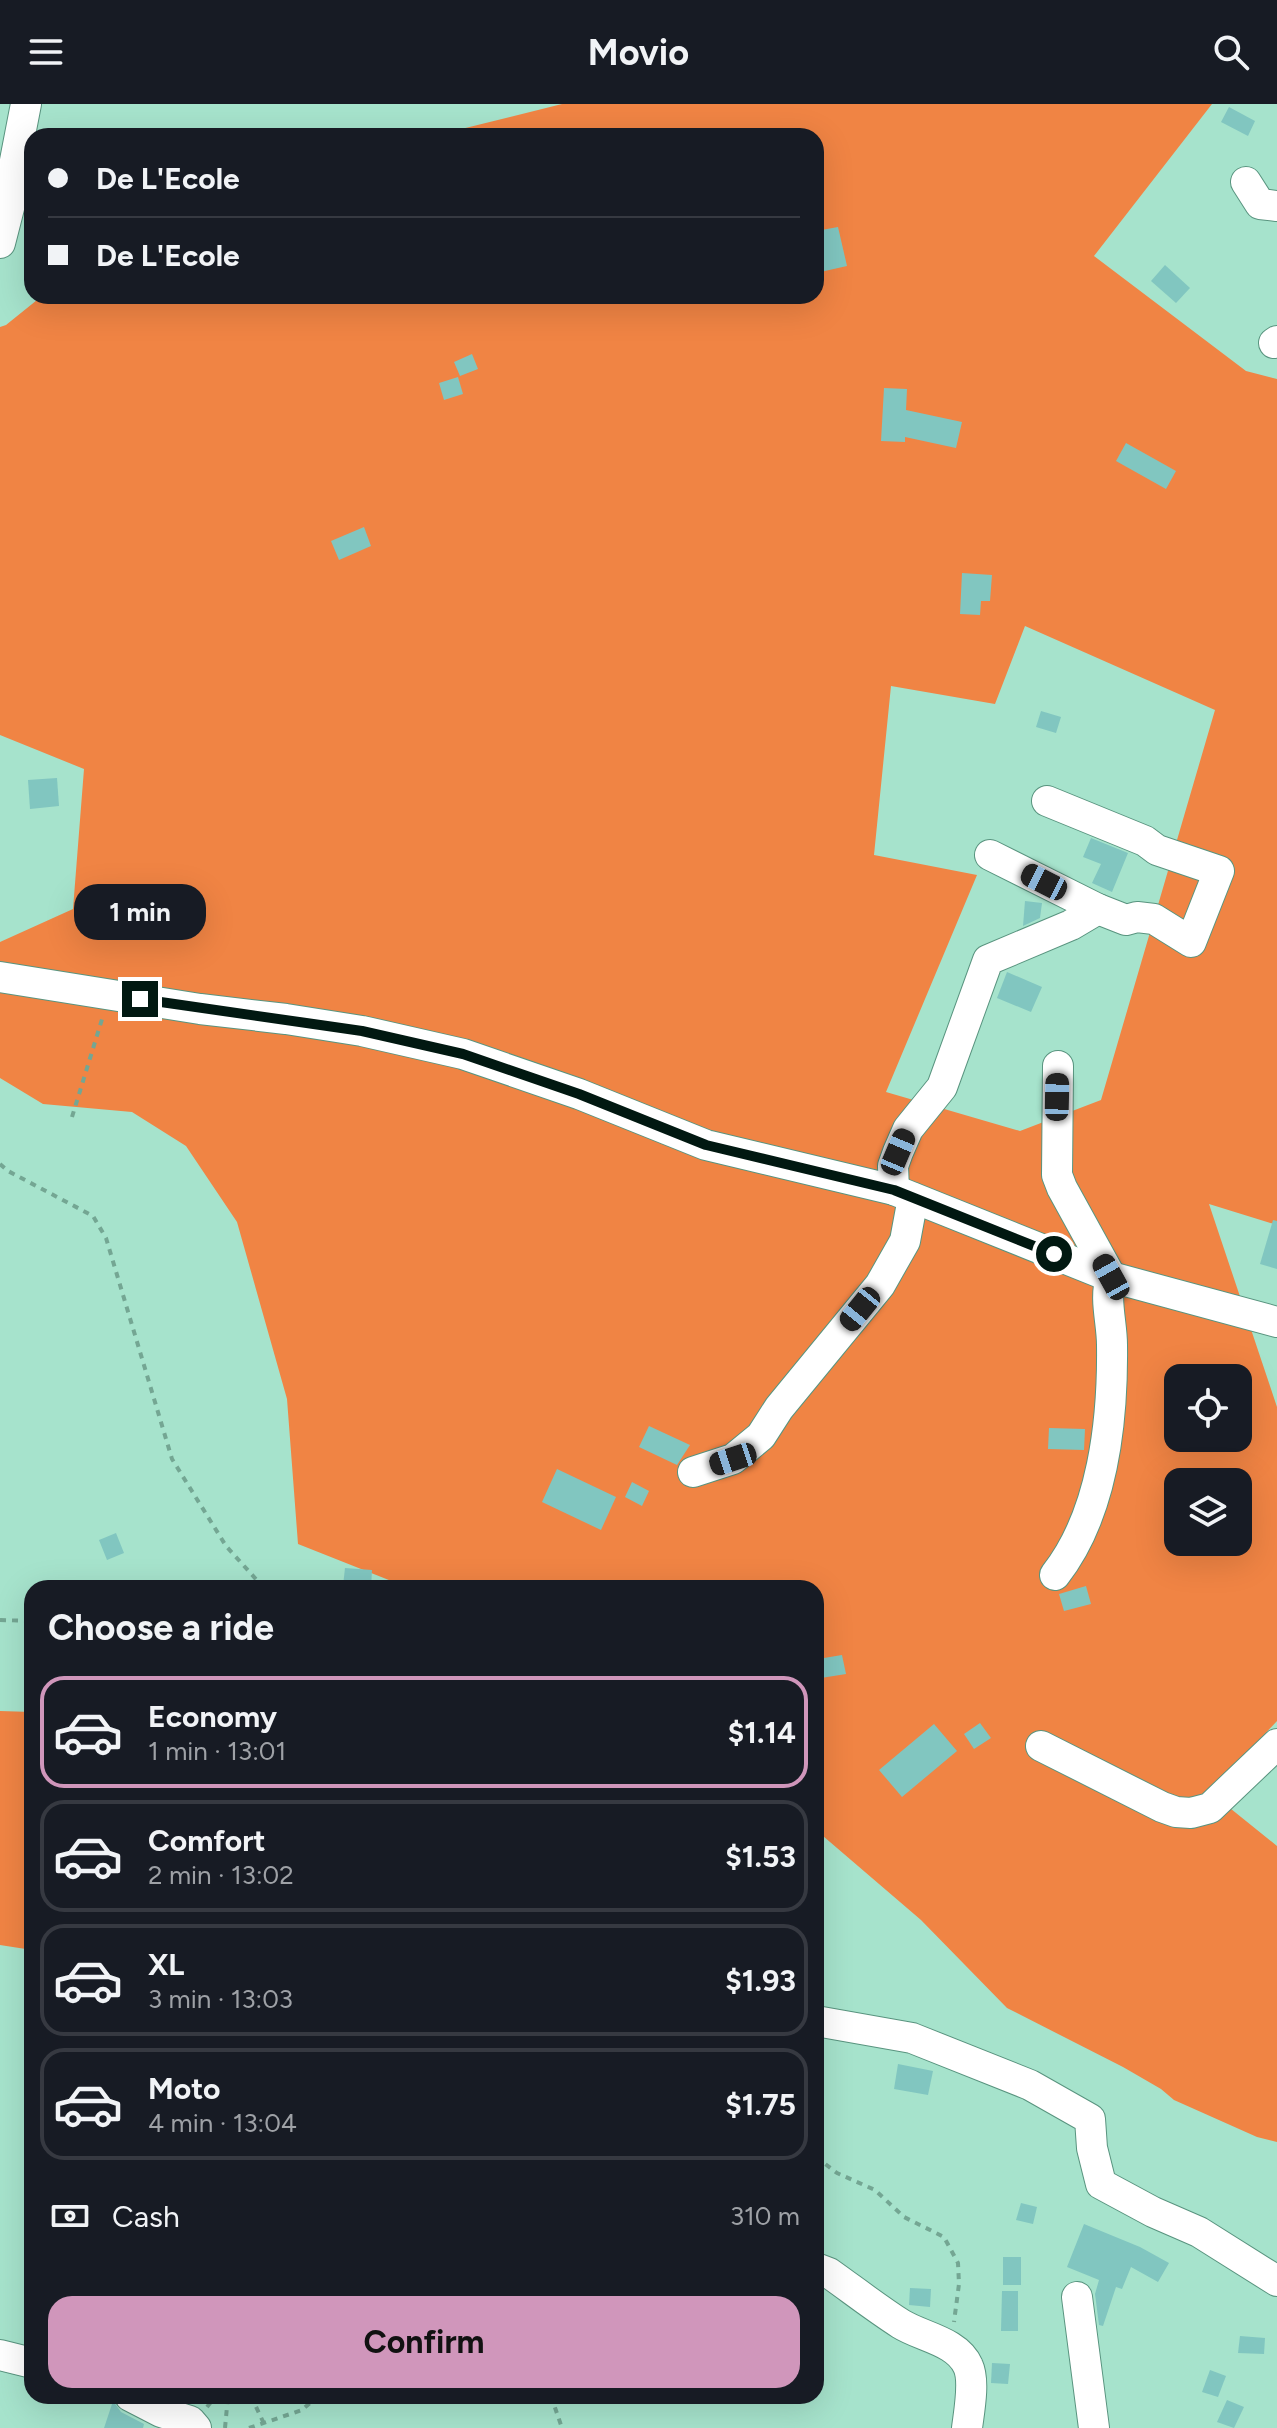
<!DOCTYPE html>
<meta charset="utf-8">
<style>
body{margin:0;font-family:Figtree,sans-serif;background:#20242c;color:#f1f3f6;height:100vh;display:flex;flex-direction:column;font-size:30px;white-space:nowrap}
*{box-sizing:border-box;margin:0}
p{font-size:26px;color:#9ea1a6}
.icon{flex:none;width:44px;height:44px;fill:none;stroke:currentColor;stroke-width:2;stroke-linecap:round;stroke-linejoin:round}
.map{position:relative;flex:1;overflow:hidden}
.panel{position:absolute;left:24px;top:1476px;width:800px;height:824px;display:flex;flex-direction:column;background:#171b24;border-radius:24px;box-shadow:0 8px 32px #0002}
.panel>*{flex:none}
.banner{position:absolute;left:24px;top:24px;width:800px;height:176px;border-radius:24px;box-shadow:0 8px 32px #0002;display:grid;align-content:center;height:176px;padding:0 24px;background:#171b24}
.tools{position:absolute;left:1164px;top:1260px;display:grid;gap:16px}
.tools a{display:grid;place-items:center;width:88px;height:88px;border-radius:16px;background:#171b24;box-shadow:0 8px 32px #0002;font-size:40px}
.end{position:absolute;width:36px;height:36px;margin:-18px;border:10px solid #011811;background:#fff;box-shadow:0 0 0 4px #fff}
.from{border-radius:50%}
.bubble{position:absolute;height:56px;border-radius:24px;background:#171b24;box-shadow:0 8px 32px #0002;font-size:26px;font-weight:700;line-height:56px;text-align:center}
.car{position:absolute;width:24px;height:48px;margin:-24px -12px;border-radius:10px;box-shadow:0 0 6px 2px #0007;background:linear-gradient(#222 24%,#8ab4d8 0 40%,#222 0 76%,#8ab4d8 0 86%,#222 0)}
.banner b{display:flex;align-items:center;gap:28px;height:76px;font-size:30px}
.banner b+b{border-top:2px solid #363941}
.banner i{width:20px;height:20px;background:#f1f3f6}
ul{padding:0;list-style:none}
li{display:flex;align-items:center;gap:24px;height:112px;margin:0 16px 12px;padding:0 8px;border:4px solid #363941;border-radius:24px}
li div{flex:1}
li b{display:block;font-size:30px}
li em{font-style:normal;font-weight:700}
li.active{border-color:#d096bb}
li>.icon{width:72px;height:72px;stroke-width:1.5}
h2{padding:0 24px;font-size:36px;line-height:96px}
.pay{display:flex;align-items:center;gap:20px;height:88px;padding:0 24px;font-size:30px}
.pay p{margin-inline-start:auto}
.cta{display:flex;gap:16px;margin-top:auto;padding:16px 24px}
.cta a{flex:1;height:92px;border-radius:24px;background:#d096bb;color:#111;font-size:32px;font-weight:700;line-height:92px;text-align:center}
header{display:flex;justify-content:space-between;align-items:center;height:104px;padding:0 24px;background:#171b24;font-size:36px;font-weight:700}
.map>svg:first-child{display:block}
.green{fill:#f08444;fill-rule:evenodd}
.building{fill:#81c6c0}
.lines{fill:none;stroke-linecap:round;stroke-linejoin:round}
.minor-casing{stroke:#59947f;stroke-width:32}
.path{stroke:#74a693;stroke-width:4;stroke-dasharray:6 6;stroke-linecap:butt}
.minor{stroke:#fff;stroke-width:30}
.route{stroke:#011811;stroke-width:10}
</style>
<header><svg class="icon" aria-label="menu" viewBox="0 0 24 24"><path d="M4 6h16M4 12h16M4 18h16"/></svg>Movio<svg class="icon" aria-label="search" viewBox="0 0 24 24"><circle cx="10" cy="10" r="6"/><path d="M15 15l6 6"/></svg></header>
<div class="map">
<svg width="1277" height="2324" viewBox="0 0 1277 2324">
<rect width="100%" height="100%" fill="#a6e3cc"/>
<g class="green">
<path d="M 562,0 L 1212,0 L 1094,152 L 1246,267 L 1277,275 L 1277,1121 L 1209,1100 L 1277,1303 L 1277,1617 L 1210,1688 L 1277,1742 L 1277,2038 L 1257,2033 L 1174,1996 L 1161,1985 L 1123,1963 L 1007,1904 L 921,1816 L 816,1726 L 816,1484 L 409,1484 L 298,1440 L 287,1295 L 237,1118 L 186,1042 L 132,1008 L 43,1000 L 0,974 L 0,838 L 73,805 L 84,665 L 0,631 L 0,223 L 6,221 L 42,192 L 816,192 L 816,32 L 433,32 ZM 1025,522 L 1215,606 L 1101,996 L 1020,1027 L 886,988 L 977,771 L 874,751 L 891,582 L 995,600 ZM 1178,1274 L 1238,1274 L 1238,1334 L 1178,1334 ZM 1178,1378 L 1238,1378 L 1238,1438 L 1178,1438 Z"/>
<path d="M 0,1607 L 32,1608 L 32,1846 L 0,1841 Z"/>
</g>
<g class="building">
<path d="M 1229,3 L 1255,17 L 1248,32 L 1221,18 Z"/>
<path d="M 838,123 L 847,162 L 816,169 L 816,127 Z"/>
<path d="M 1165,161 L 1190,184 L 1176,199 L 1151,177 Z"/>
<path d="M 472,250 L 478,265 L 460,272 L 454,258 Z"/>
<path d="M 458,273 L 463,290 L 444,296 L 439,279 Z"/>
<path d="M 884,284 L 907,285 L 906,306 L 962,318 L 956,344 L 905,333 L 905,338 L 881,337 Z"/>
<path d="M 1126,339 L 1176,367 L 1166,385 L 1116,357 Z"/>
<path d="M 364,423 L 371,442 L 339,456 L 331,437 Z"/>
<path d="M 962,469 L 992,471 L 990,497 L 981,497 L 980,511 L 960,510 Z"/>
<path d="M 1041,607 L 1061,613 L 1056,629 L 1036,623 Z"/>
<path d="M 57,674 L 59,702 L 30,705 L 28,676 Z"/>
<path d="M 1091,734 L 1128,749 L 1112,788 L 1092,779 L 1101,760 L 1083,753 Z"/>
<path d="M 1025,797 L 1042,799 L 1040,814 L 1023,822 Z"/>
<path d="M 1007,868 L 1042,883 L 1031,908 L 997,894 Z"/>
<path d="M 1273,1116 L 1277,1117 L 1277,1165 L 1260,1160 Z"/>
<path d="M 649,1322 L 690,1341 L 677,1361 L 639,1343 Z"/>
<path d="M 1049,1324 L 1085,1325 L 1084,1346 L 1048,1345 Z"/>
<path d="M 557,1365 L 616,1393 L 601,1426 L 542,1398 Z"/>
<path d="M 632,1378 L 649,1387 L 642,1402 L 625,1393 Z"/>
<path d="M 116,1429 L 124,1449 L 107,1456 L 99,1436 Z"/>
<path d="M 345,1464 L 372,1466 L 371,1484 L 343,1482 Z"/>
<path d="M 1086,1482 L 1091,1500 L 1064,1507 L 1059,1490 Z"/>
<path d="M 842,1551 L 846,1570 L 821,1574 L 818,1555 Z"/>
<path d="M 980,1619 L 991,1634 L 974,1645 L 964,1630 Z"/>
<path d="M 934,1620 L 957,1647 L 902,1693 L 879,1666 Z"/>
<path d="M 898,1960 L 933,1967 L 928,1991 L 894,1985 Z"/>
<path d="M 1021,2099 L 1037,2103 L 1033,2120 L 1016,2116 Z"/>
<path d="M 1084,2120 L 1140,2143 L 1169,2159 L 1158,2178 L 1131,2163 L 1122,2185 L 1116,2183 L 1103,2222 L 1099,2221 L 1095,2190 L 1099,2176 L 1067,2163 Z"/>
<rect x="1003" y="2153" width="18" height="28"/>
<path d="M 910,2184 L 931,2185 L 930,2203 L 909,2201 Z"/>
<path d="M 1002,2187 L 1018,2187 L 1018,2227 L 1001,2227 Z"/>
<path d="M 1240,2232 L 1265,2234 L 1264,2250 L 1238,2249 Z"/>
<path d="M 992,2259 L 1010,2260 L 1008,2280 L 991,2279 Z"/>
<path d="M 1210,2266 L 1226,2272 L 1218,2293 L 1202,2288 Z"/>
<path d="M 1227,2296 L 1244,2303 L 1234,2324 L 1217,2318 Z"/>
<path d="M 113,2297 L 121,2308 L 144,2320 L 143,2324 L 104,2324 Z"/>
</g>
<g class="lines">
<defs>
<g id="minor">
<path d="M 1246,78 L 1260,100 L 1277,102"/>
<path d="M 0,139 L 10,100 L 13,67 L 26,0"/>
<path d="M 1274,239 L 1277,237"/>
<path d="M 990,751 L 1098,805 L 1126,816 L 1137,813 L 1154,815 L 1191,838 L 1219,767 L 1157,746 L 1145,737 L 1047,697"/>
<path d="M 0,873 L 200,905 L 286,915 L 362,927 L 463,950 L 579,990 L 706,1041 L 894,1086 L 1111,1173 L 1277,1218"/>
<path d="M 894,1086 L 893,1062 L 898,1048 L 908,1025 L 942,983 L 988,856 L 1071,821 L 1098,805"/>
<path d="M 693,1368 L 733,1355 L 761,1332 L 779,1304 L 880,1181 L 905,1137 L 913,1094"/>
<path d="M 1055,1471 C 1103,1410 1113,1316 1112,1241 C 1112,1218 1104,1195 1111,1173 L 1062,1084 L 1057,1071 L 1058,962"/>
<path d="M 1041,1642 L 1162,1703 L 1176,1708 L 1191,1709 L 1210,1704 L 1277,1640"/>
<path d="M 816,1917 L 912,1934 L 1030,1981 L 1090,2015 L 1092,2044 L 1101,2080 L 1153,2108 L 1199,2128 L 1277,2177"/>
<path d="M 816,2164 L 829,2169 C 853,2186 876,2204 901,2220 C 922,2233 957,2237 968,2262 C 975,2277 969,2308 967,2324"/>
<path d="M 1077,2193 L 1094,2324"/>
<path d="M 0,2251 L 32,2259"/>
<path d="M 130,2292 L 161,2308 L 190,2317 L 196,2324"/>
</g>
</defs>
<use href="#minor" class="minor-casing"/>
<g class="path">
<path d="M 72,1013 L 103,912"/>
<path d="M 0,1060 L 8,1067 L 93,1112 L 106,1134 L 172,1355 L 226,1442 L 264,1484"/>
<path d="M 0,1516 L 32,1517"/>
<path d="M 816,2053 L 837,2069 L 875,2086 L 904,2113 L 944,2133 L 958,2159 L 959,2180 L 954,2218"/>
<path d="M 251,2292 L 266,2324"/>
<path d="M 551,2292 L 562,2324"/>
<path d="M 207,2303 L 216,2292"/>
<path d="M 225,2324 L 228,2292"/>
<path d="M 249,2324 L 302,2306 L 318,2292"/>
</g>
<use href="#minor" class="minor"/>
</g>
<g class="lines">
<path class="route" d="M 140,895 L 362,927 L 463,950 L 579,990 L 706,1041 L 894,1086 L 1054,1150"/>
</g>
</svg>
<div class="tools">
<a><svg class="icon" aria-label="locate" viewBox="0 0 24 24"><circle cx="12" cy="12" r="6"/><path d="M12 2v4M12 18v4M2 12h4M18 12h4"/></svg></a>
<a><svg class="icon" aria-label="layers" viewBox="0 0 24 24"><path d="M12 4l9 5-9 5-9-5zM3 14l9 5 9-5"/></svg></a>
</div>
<i class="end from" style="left:1054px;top:1150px"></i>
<i class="end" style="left:140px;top:895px"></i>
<div class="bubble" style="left:74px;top:780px;width:132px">1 min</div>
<i class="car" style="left:1044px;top:778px;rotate:297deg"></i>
<i class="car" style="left:1057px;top:993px;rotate:1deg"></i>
<i class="car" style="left:898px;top:1048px;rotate:23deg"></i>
<i class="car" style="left:1111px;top:1173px;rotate:331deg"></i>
<i class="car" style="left:860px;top:1205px;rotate:219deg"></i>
<i class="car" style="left:733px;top:1355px;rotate:252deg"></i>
<div class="banner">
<b><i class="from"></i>De L'Ecole</b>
<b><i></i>De L'Ecole</b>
</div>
<section class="panel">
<h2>Choose a ride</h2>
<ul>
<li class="active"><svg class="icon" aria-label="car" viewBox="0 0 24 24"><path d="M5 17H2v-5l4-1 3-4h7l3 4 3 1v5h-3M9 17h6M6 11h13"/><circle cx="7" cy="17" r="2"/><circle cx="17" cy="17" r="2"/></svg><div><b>Economy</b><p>1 min · 13:01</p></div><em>$1.14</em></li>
<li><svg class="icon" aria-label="car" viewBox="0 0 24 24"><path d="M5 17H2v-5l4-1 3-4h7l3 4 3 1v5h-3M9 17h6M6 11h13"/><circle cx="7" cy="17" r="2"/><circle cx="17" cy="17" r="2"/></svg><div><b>Comfort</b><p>2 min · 13:02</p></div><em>$1.53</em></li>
<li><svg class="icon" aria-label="car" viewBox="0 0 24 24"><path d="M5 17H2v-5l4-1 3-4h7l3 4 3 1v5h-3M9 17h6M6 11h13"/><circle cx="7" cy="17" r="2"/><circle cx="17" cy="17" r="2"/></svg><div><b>XL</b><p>3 min · 13:03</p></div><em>$1.93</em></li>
<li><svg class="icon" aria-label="car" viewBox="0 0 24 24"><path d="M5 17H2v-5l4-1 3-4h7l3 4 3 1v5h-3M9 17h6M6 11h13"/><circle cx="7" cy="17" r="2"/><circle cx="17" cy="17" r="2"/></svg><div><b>Moto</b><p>4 min · 13:04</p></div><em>$1.75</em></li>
</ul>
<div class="pay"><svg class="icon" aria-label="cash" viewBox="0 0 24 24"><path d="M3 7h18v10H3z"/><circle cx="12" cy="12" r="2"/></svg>Cash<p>310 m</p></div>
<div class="cta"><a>Confirm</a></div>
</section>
</div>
